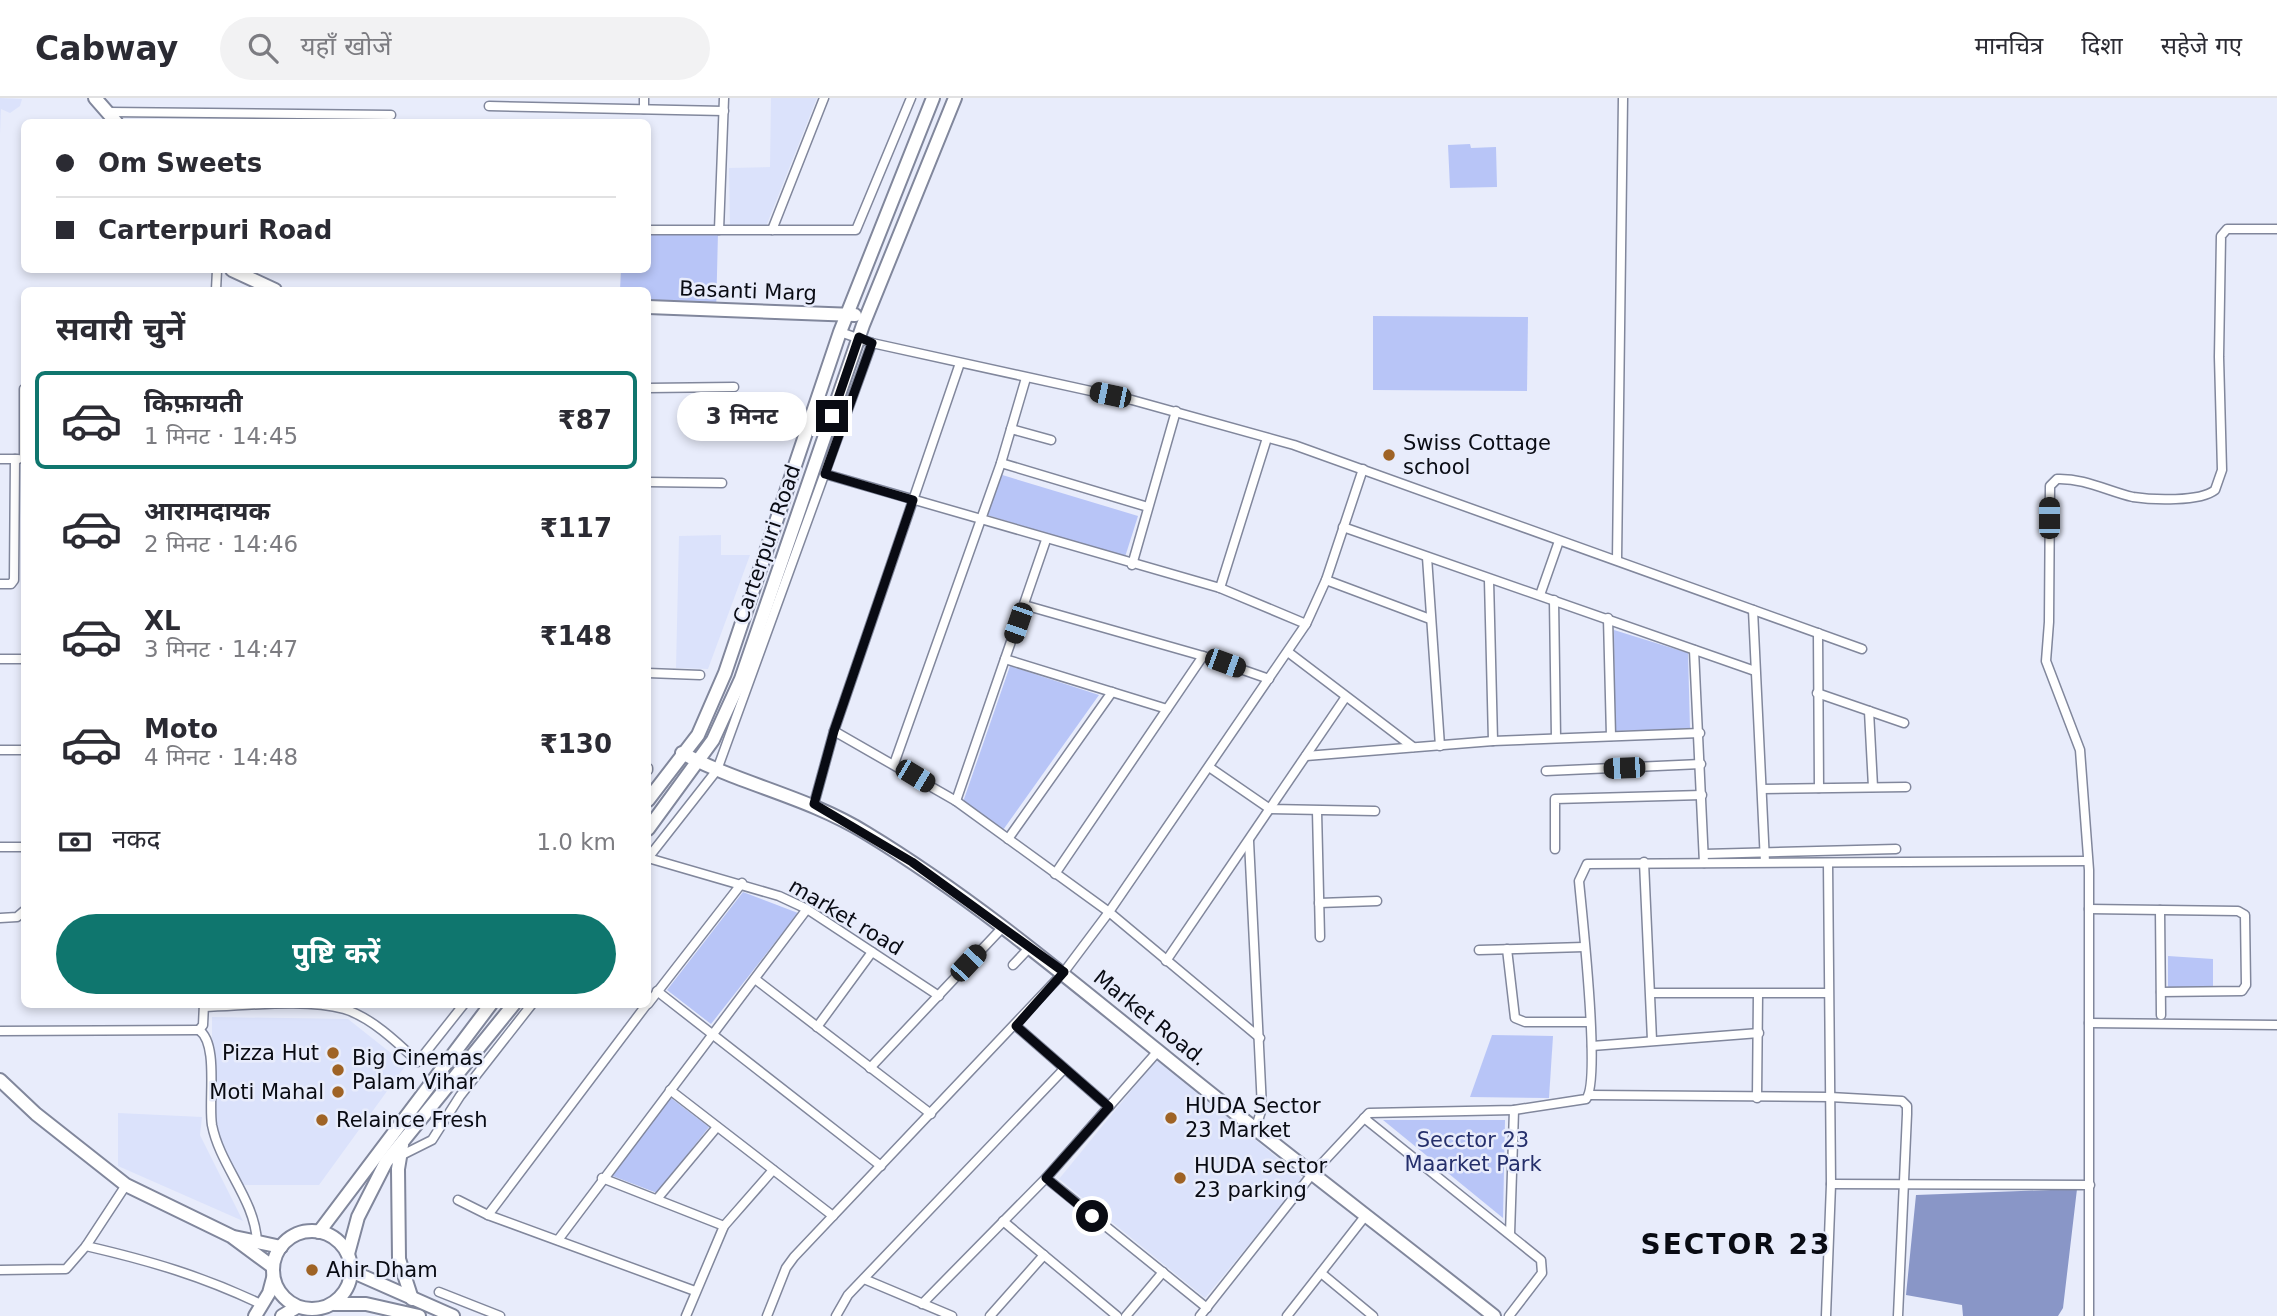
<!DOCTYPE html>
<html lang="hi">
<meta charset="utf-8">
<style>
body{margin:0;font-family:"DejaVu Sans","Noto Sans Devanagari",sans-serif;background:#f2f2f3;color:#2b2b33;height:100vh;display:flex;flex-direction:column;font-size:26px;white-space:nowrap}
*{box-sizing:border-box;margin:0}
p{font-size:23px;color:#7c7c81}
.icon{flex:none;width:38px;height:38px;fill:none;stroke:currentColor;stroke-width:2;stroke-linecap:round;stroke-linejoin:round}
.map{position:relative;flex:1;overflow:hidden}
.drawer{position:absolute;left:21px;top:189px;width:630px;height:721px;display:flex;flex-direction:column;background:#fff;border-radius:10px;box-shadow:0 4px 10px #0003}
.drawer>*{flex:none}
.hud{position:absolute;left:21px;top:21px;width:630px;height:154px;border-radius:10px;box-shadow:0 4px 10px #0003;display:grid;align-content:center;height:154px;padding:0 35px;background:#fff}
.end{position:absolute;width:32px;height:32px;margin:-16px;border:9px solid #090b13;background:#fff;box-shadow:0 0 0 4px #fff}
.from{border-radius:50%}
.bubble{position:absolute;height:49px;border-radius:24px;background:#fff;box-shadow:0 4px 10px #0003;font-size:23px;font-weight:700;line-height:49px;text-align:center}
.car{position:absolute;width:21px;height:42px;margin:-21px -10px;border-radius:9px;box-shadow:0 0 5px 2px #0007;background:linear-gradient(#222 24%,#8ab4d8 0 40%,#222 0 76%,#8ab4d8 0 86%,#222 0)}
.hud b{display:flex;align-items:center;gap:24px;height:66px;font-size:26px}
.hud b+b{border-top:2px solid #e1e1e2}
.hud i{width:18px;height:18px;background:#2b2b33}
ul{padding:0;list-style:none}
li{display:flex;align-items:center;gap:21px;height:98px;margin:0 14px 10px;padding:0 21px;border:4px solid transparent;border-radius:10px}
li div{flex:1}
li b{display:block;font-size:26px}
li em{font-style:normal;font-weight:700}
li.selected{border-color:#0f766e}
li>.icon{width:63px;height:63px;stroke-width:1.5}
h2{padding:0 35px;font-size:32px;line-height:84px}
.pay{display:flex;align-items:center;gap:18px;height:77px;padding:0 35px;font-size:26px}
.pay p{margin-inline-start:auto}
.cta{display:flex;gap:14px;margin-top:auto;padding:14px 35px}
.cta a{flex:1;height:80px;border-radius:42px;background:#0f766e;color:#fff;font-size:28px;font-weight:700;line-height:80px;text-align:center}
header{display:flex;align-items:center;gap:42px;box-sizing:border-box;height:98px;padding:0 35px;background:#fff;border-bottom:2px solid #e1e1e2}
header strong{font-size:33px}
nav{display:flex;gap:38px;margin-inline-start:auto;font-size:24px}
.search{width:490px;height:63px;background:#f2f2f3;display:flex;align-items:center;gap:18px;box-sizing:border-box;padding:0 24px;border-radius:38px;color:#7c7c81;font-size:26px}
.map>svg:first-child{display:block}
.built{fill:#dbe2fb}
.green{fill:#b8c5f7}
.water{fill:#8996c7}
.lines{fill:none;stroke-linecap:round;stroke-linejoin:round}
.street-casing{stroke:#81879c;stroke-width:11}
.secondary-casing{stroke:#81879c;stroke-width:16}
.street{stroke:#fff;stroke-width:8}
.secondary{stroke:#fff;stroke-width:12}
.route{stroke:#090b13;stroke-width:9}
.poi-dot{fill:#9f6325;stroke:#e8ecfb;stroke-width:2.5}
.labels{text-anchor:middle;stroke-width:5;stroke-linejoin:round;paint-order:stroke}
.street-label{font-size:21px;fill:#090b13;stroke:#e8ecfb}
.poi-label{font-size:21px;fill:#090b13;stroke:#e8ecfb;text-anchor:start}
.park-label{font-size:21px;fill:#252f6b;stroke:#e8ecfb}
.district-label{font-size:28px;font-weight:bold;letter-spacing:2px;fill:#090b13;stroke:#e8ecfb}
</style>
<header>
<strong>Cabway</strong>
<div class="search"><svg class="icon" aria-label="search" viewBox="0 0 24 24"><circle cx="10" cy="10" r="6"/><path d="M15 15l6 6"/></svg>यहाँ खोजें</div>
<nav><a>मानचित्र</a><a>दिशा</a><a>सहेजे गए</a></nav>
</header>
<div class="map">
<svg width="2277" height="1218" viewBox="0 0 2277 1218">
<rect width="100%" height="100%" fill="#e8ecfb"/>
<g class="built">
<path d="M 0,0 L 22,1 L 20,8 L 10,15 L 1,11 L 0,37 Z"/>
<path d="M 771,0 L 817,0 L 765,131 L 730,130 L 729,70 L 770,69 Z"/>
<path d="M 721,437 L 721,457 L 750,457 L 708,571 L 676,570 L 679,438 Z"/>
<path d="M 212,919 L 348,921 L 406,967 L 319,1087 L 237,1087 L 212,1030 Z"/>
<path d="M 1157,961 L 1303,1081 L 1205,1200 L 1059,1081 Z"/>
<path d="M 118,1015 L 202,1019 L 200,1037 L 243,1123 L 118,1068 Z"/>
</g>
<g class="green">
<path d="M 1470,46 L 1471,50 L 1496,49 L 1497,89 L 1450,90 L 1448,47 Z"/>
<path d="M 718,134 L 716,218 L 648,216 L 648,192 L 620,192 L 621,172 L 648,172 L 648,135 Z"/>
<path d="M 1373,218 L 1528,219 L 1527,293 L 1373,292 Z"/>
<path d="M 999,376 L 1138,418 L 1125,459 L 987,417 Z"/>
<path d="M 1614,532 L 1688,555 L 1690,631 L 1615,633 Z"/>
<path d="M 1010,568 L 1099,597 L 1003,732 L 963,704 Z"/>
<path d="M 743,794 L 798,815 L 711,926 L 667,892 Z"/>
<path d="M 2168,858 L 2213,861 L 2213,889 L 2168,889 Z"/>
<path d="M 1492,937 L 1553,938 L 1549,1000 L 1470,999 Z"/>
<path d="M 671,1000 L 709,1029 L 657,1095 L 610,1077 Z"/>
<path d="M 1383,1022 L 1505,1022 L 1503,1120 Z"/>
</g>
<path class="water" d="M 2077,1091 L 2063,1210 L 2058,1218 L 1963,1218 L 1962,1207 L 1906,1197 L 1916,1097 Z"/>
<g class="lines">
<defs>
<g id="street">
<path d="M 644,0 L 644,11"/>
<path d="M 489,8 L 724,13"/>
<path d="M 109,14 L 391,17"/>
<path d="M 648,132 L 856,132 L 911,0"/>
<path d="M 719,132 L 724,0"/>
<path d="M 772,132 L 824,0"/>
<path d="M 216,192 L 217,172"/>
<path d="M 840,234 L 872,245 L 1132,302 L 1294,347 L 1862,551"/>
<path d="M 648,290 L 734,289"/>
<path d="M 1011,331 L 1051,342"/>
<path d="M 0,361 L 18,361"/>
<path d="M 24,361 L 24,291"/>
<path d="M 1001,365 L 1148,409"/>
<path d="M 825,376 L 1220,490 L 1306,526"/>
<path d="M 648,384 L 722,385"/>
<path d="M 1343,429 L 1755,573"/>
<path d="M 1427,459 L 1440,648"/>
<path d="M 1617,462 L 1623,0"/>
<path d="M 1132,467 L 1176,313"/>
<path d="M 1326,482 L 1430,521"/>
<path d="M 1489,482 L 1493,643"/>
<path d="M 0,486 L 11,486 L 14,482 L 15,361"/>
<path d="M 1220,490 L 1267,340"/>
<path d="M 1540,497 L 1559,443"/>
<path d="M 1554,502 L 1556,640"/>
<path d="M 1024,507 L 1203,558 L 1269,581"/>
<path d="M 1753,512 L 1765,764"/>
<path d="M 1608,520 L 1611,638"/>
<path d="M 1818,535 L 1819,690"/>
<path d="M 1694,552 L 1704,765"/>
<path d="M 1288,554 L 1413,649"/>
<path d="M 0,561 L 24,561"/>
<path d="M 1005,561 L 1167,611"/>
<path d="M 648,575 L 700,577"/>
<path d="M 1817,595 L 1904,625"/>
<path d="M 1869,613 L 1873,689"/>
<path d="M 834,633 L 956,703 L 1109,814 L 1260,940"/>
<path d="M 0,652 L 24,652"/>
<path d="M 1306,658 L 1493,643 L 1700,635"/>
<path d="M 894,666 L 1001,365 L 1026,280"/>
<path d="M 1209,669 L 1270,711 L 1375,713"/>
<path d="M 648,670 L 648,672"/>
<path d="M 1546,673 L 1701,666"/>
<path d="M 1762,691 L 1906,689"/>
<path d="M 956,703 L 1046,442"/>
<path d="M 814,706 L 834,633 L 960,265"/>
<path d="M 1317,713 L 1320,839"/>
<path d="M 1008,741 L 1112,594"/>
<path d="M 1249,743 L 1262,1010 L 1256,1029"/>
<path d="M 0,749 L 24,749"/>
<path d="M 1555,751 L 1555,701 L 1702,697"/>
<path d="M 1704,756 L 1896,751"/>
<path d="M 648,760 L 717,672 L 872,245"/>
<path d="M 648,760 L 779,798 L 807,811 L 939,898"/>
<path d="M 1644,764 L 1652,942"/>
<path d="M 1055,776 L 1203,558"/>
<path d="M 1319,805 L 1377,803"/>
<path d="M 2089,811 L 2238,813 L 2245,817 L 2246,887 L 2242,893 L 2161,894"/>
<path d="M 2160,812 L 2161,917"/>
<path d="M 0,820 L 17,819 L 24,813"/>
<path d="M 1507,851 L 1515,920 L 1525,924 L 1590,924"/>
<path d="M 1479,852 L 1584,849"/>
<path d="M 1166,863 L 1345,600"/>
<path d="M 1013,867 L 1030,849"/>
<path d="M 755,881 L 931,1016"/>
<path d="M 657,893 L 881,1068"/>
<path d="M 1651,895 L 1827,895"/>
<path d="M 648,906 L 742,785"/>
<path d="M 204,909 C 245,908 305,900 344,911 C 371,919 398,945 418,964 L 464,906"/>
<path d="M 2089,925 L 2277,927"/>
<path d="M 1016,928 L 1109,1009"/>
<path d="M 817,929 L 872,854"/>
<path d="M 199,932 C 219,946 208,1003 212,1027 C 220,1068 255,1101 257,1144"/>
<path d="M 199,932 L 203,927 L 204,906"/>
<path d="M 0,933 L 199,932"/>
<path d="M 1592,948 L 1759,935"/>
<path d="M 870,970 L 1003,829"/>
<path d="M 670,992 L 833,1118"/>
<path d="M 1590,997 L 1830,999 L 1902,1003 L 1907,1008 L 1907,1016 L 1898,1218"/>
<path d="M 1757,1000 L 1758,896"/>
<path d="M 1364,1020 L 1541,1162 L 1542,1175 L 1509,1218"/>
<path d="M 398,1059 L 432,1042 L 460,998 L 532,906"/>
<path d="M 602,1080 L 724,1128"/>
<path d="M 1046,1080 L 1207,1210"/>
<path d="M 1831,1086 L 2090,1087"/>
<path d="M 657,1101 L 717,1029"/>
<path d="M 458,1102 L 488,1117 L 695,1193"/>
<path d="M 488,1117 L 647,906"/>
<path d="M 1003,1123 L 1117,1218"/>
<path d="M 1510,1136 L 1514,1012"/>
<path d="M 558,1142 L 807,811"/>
<path d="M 86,1148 C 151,1163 202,1178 263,1207"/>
<path d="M 0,1172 L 66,1171 L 86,1148 L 126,1087"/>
<path d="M 1321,1175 L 1373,1218"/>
<path d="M 864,1181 L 952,1218"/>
<path d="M 439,1194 L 500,1218"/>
<path d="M 922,1206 L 1046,1080 L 1158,953"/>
<path d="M 686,1218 L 724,1128 L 773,1072"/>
<path d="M 767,1218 L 786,1170 L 794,1159 L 1064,874 L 1109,814 L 1306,526 L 1326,482 L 1363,371"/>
<path d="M 836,1218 L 848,1197 L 1064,971"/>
<path d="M 990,1218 L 1044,1157"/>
<path d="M 1126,1218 L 1163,1174"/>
<path d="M 1200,1218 L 1313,1075 L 1369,1015 L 1514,1012 L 1586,1001 C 1601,984 1582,816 1579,783 L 1587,766 L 2087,763"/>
<path d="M 1287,1218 L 1366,1117"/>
<path d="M 1826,1218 L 1831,1086 L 1828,765"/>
<path d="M 2089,1218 L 2089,772 L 2080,652 L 2046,563 L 2049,524 L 2050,388 L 2057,381 C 2085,380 2107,393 2133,399 C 2152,402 2200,404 2215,392 L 2222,372 L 2219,259 L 2221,138 L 2227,131 L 2277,131"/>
</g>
<g id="secondary">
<path d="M 95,0 L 116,24"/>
<path d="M 232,172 L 275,192"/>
<path d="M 648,209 L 855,217"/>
<path d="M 682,655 C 742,687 808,699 866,735 C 970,798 1063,876 1158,953 C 1268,1043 1382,1129 1494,1218"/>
<path d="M 648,702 L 698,637 L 725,575 L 840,234 L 933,0"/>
<path d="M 648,731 L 713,642 L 741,581 L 863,227 L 955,0"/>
<path d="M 0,982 L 36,1016 L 126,1087 L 231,1138 L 273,1169"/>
<path d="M 402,1047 L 398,1071 L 399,1161 L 412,1201"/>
<circle cx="312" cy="1172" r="39"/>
<path d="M 319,1134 L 491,906"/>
<path d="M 234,1139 L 281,1149"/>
<path d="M 348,1156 L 358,1119 L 386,1064 L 514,906"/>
<path d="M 351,1173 L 453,1218"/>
<path d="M 334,1206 L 366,1206 L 419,1218"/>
<path d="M 255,1218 L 269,1195 L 273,1180"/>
<path d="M 282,1218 L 297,1209"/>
</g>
</defs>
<use href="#street" class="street-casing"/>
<use href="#secondary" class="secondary-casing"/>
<use href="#street" class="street"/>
<use href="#secondary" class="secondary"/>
</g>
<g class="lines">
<path class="route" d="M 832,318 L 859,239 L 872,245 L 825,376 L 913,402 L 834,633 L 814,706 L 912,764 L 1064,874 L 1016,928 L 1109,1009 L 1046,1080 L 1092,1118"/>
</g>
<g class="poi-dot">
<circle cx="1389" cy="357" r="7"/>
<circle cx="333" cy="955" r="7"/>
<circle cx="338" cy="972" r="7"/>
<circle cx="338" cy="994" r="7"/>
<circle cx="1171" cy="1020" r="7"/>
<circle cx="322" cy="1022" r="7"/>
<circle cx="1180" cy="1080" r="7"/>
<circle cx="312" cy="1172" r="7"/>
</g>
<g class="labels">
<g class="street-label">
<text transform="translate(748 193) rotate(2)" y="7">Basanti Marg</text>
<text transform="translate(767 446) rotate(-71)" y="7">Carterpuri Road</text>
<text transform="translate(846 819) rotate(31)" y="7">market road</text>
<text transform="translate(1150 920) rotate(39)" y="7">Market Road.</text>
</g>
<g class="poi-label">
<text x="1403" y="352">Swiss Cottage<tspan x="1403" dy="24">school</tspan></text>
<text x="319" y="962" text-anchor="end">Pizza Hut</text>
<text x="352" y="967">Big Cinemas<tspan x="352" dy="24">Palam Vihar</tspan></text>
<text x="324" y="1001" text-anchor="end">Moti Mahal</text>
<text x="1185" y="1015">HUDA Sector<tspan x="1185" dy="24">23 Market</tspan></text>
<text x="336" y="1029">Relaince Fresh</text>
<text x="1194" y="1075">HUDA sector<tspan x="1194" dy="24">23 parking</tspan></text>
<text x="326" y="1179">Ahir Dham</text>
</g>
<g class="park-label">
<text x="1473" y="1049">Secctor 23<tspan x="1473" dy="24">Maarket Park</tspan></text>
</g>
<g class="district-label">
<text x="1736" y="1156">SECTOR 23</text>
</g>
</g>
</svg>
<i class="end from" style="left:1092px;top:1118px"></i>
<i class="end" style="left:832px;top:318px"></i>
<div class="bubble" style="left:677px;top:294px;width:130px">3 मिनट</div>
<i class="car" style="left:1110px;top:297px;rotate:282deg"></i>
<i class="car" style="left:2049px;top:420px;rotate:0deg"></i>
<i class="car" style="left:1018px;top:525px;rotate:199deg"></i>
<i class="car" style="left:1225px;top:565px;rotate:110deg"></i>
<i class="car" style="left:1624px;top:670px;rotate:268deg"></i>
<i class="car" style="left:915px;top:678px;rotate:121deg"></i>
<i class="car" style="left:968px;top:865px;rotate:43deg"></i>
<div class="hud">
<b><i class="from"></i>Om Sweets</b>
<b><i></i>Carterpuri Road</b>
</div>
<section class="drawer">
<h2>सवारी चुनें</h2>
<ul>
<li class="selected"><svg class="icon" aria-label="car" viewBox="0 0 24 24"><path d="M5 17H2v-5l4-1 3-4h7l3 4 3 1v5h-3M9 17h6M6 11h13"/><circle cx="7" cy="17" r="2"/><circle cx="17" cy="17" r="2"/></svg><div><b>किफ़ायती</b><p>1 मिनट · 14:45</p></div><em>₹87</em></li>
<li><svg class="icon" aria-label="car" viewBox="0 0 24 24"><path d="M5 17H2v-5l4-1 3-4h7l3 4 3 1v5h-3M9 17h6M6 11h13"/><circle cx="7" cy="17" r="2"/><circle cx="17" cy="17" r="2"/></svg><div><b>आरामदायक</b><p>2 मिनट · 14:46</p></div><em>₹117</em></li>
<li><svg class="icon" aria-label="car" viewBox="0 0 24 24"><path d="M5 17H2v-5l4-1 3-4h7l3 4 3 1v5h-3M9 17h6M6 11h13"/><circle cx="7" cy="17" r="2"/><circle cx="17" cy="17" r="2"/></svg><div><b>XL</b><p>3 मिनट · 14:47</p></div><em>₹148</em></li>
<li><svg class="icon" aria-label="car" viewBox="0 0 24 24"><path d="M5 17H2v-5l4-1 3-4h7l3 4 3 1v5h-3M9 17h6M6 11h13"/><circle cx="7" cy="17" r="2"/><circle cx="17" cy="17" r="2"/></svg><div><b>Moto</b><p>4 मिनट · 14:48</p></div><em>₹130</em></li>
</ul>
<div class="pay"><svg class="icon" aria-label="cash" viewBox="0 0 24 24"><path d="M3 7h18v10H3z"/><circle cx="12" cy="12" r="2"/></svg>नकद<p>1.0 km</p></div>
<div class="cta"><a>पुष्टि करें</a></div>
</section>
</div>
